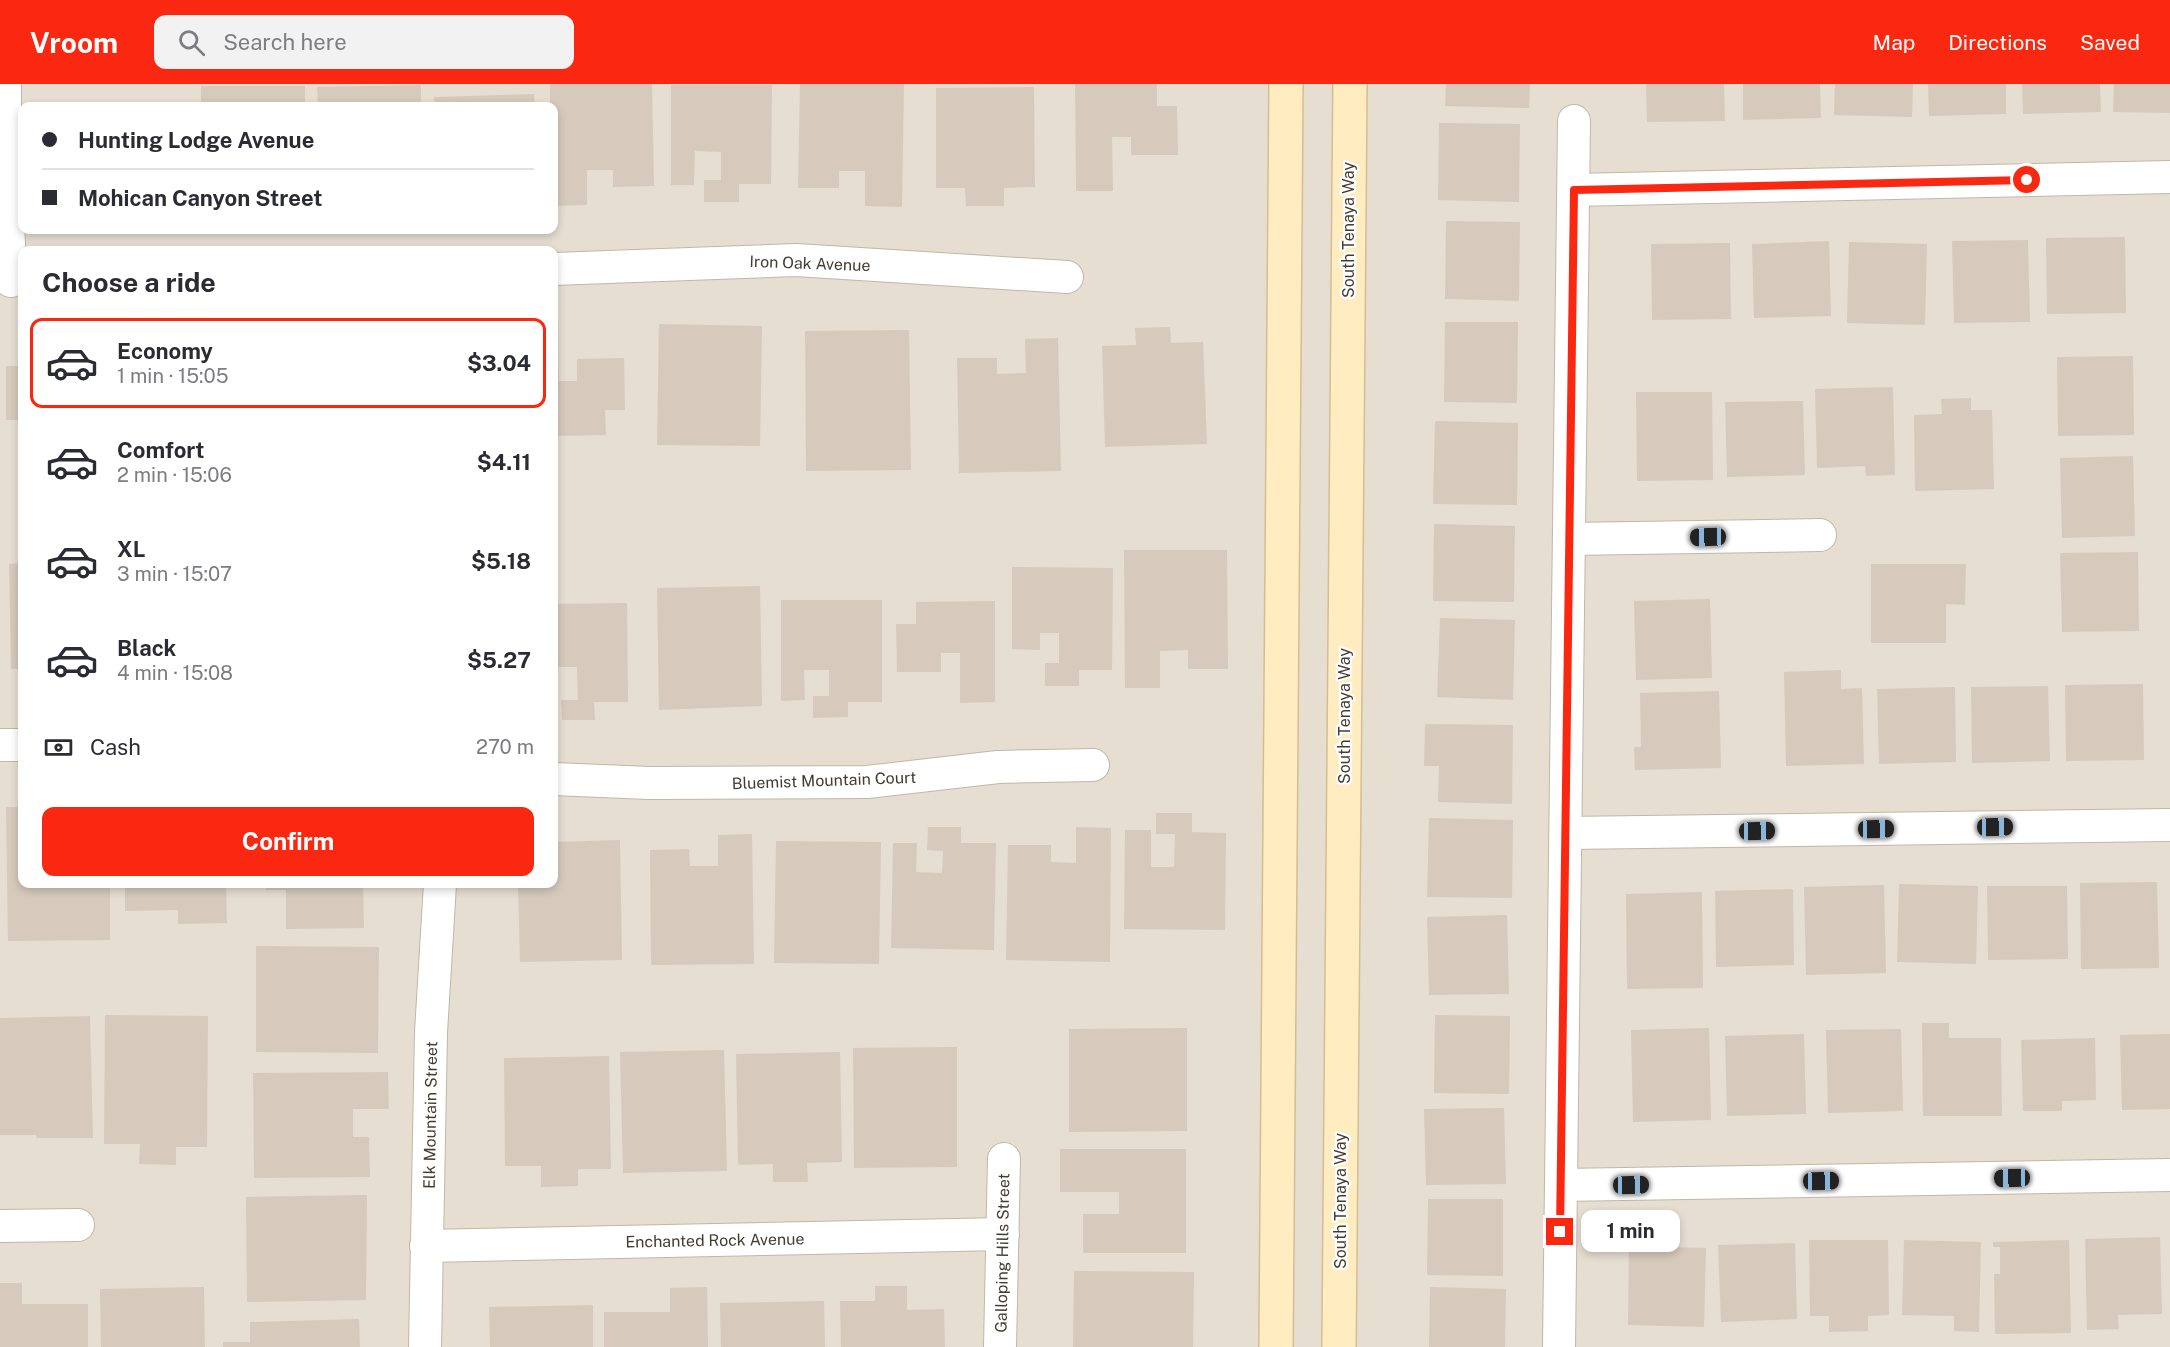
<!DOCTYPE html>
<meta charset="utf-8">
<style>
body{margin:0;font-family:"Public Sans",sans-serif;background:#f2f2f3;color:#2b2b33;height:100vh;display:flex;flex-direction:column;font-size:22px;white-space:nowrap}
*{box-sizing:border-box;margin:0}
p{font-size:20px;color:#7c7c81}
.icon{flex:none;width:33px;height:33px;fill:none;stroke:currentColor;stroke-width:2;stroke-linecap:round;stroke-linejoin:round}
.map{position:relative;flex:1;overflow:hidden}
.drawer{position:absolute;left:18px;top:162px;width:540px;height:642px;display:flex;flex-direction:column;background:#fff;border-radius:12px;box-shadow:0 3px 9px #0003}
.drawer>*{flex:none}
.banner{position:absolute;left:18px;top:18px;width:540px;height:132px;border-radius:12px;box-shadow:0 3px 9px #0003;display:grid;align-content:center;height:132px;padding:0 24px;background:#fff}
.end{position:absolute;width:27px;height:27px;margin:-14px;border:8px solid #fb2811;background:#fff;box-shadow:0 0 0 3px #fff}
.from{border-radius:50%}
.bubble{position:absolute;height:42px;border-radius:12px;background:#fff;box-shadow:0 3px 9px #0003;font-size:20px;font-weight:700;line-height:42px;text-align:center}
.car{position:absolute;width:18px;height:36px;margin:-18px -9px;border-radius:8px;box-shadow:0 0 4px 2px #0007;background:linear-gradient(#222 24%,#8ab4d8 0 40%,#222 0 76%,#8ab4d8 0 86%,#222 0)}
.banner b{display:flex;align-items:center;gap:21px;height:57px;font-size:22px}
.banner b+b{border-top:2px solid #e1e1e2}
.banner i{width:15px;height:15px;background:#2b2b33}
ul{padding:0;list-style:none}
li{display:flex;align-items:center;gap:18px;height:90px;margin:0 12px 9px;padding:0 12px;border:3px solid transparent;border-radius:12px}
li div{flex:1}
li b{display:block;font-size:22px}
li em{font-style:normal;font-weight:700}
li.on{border-color:#fb2811}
li>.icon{width:54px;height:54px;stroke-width:1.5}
h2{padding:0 24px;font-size:27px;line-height:72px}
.pay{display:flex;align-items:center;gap:15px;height:66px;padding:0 24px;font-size:22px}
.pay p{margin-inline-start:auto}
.primary-button{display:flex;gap:12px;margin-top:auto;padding:12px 24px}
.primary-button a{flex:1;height:69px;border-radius:12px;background:#fb2811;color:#fff;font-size:24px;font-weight:700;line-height:69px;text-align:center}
header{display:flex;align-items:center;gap:36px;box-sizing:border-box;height:84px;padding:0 30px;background:#fb2811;color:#fff}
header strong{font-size:28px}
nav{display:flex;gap:33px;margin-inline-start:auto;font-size:21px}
.search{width:420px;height:54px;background:#f2f2f3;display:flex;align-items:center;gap:15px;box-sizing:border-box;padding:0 21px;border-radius:12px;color:#7c7c81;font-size:22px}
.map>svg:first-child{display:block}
.residential{fill:#e6ded1;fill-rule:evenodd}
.building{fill:#d6cabc}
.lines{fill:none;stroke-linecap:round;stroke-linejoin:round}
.street-casing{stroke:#c0b7a9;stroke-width:34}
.secondary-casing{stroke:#d3be92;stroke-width:36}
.street{stroke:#fff;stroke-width:32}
.secondary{stroke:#ffecc0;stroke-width:33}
.route{stroke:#fb2811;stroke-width:8}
.labels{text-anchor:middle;stroke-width:4.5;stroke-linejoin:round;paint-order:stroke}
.street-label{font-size:16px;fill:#433c33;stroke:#fff}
</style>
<header>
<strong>Vroom</strong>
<div class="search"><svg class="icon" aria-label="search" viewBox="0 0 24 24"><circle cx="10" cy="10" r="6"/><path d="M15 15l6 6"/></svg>Search here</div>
<nav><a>Map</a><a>Directions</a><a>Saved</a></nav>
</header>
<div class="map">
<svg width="2170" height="1263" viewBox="0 0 2170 1263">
<rect width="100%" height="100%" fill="#f2ede3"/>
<path class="residential" d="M 0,0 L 2170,0 L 2170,1263 L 0,1263 ZM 22,22 L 554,22 L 554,146 L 22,146 ZM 22,166 L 554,166 L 554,800 L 22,800 Z"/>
<g class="building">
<path d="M 550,0 L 652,0 L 654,102 L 613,103 L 613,86 L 587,86 L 587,121 L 554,122 L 554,22 L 550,22 Z"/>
<path d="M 800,0 L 904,0 L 902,123 L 865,122 L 865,87 L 839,87 L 839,104 L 798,104 Z"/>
<path d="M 1075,0 L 1157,0 L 1157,22 L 1177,22 L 1178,71 L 1131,71 L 1131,53 L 1112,53 L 1113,107 L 1076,107 Z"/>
<path d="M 1446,0 L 1530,0 L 1529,24 L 1445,22 Z"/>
<path d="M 1646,0 L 1724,0 L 1725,37 L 1647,38 Z"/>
<path d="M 1743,0 L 1820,0 L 1821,34 L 1743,36 Z"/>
<path d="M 1835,0 L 1913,0 L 1912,33 L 1834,31 Z"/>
<path d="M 1928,0 L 2006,0 L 2006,30 L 1929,32 Z"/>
<path d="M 2022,0 L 2100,0 L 2101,28 L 2023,30 Z"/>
<path d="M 2114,0 L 2170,0 L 2170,29 L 2113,28 Z"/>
<path d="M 421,1 L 421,22 L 318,22 L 317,3 Z"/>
<path d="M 671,1 L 772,1 L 771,100 L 739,100 L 739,118 L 704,118 L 704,96 L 721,96 L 721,68 L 695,67 L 694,101 L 671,101 Z"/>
<rect x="201" y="2" width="104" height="20"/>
<path d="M 1034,3 L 1035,103 L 1004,104 L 1004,122 L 966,122 L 965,104 L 936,104 L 936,4 Z"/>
<path d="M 534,10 L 535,22 L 435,22 L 434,13 Z"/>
<path d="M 180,18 L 180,22 L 97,22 L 97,21 Z"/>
<path d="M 1439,39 L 1520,40 L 1519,118 L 1438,116 Z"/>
<path d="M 1446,137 L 1520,138 L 1519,217 L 1445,215 Z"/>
<path d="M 2125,153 L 2126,229 L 2047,230 L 2046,154 Z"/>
<path d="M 2028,156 L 2030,238 L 1954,239 L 1952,157 Z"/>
<path d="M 1829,157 L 1831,232 L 1754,234 L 1752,160 Z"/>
<path d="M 1849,158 L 1927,160 L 1925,241 L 1847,239 Z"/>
<path d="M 1730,159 L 1731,235 L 1652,236 L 1651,160 Z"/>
<path d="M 554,237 L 558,237 L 559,297 L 577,297 L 577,275 L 624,274 L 625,326 L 605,326 L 606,351 L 554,352 Z"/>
<path d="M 1445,238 L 1518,238 L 1517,319 L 1444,318 Z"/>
<path d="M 659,240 L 762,242 L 760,362 L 657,361 Z"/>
<path d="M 1170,243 L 1171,259 L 1203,258 L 1207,360 L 1105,363 L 1102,262 L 1136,261 L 1135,244 Z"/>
<path d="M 909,246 L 911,386 L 806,387 L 805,247 Z"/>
<path d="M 1058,254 L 1061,387 L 959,389 L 957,274 L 997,274 L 997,290 L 1026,289 L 1025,255 Z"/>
<path d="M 2133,272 L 2134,351 L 2058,352 L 2057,273 Z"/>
<rect x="6" y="282" width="16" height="54"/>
<path d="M 1893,303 L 1895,391 L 1866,392 L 1865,382 L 1817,384 L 1815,305 Z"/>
<path d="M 1636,308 L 1712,308 L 1713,396 L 1637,397 Z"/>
<path d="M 1971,314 L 1971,326 L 1992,326 L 1994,405 L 1915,407 L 1914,331 L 1942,330 L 1941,315 Z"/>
<path d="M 1803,317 L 1805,391 L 1727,393 L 1725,318 Z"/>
<path d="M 1435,337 L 1518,339 L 1517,421 L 1433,420 Z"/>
<path d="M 2133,372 L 2135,452 L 2062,454 L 2060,374 Z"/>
<path d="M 1434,440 L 1515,442 L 1514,518 L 1433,517 Z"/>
<path d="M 1124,466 L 1227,466 L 1228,585 L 1188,585 L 1188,566 L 1160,567 L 1160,604 L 1125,604 Z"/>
<path d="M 2138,468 L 2139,547 L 2062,548 L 2060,469 Z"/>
<path d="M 22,479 L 22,585 L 11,585 L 9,480 Z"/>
<path d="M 1871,480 L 1966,480 L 1965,521 L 1946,520 L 1946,559 L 1871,559 Z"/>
<path d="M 1012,483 L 1113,484 L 1112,586 L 1079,586 L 1079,602 L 1045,602 L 1045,579 L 1059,579 L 1059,549 L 1040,549 L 1040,566 L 1012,565 Z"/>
<path d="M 760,502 L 762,622 L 659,626 L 657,504 Z"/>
<path d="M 1710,515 L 1712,594 L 1636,596 L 1634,517 Z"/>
<path d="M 781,516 L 882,516 L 882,618 L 848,618 L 848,633 L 813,634 L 813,612 L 829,612 L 829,586 L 804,586 L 805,616 L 781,617 Z"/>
<path d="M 995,517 L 995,618 L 960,619 L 960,569 L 941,569 L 941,588 L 897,588 L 896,540 L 916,540 L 916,518 Z"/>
<path d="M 627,519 L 628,618 L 594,618 L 595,636 L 562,636 L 561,616 L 578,616 L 577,583 L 554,583 L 554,520 Z"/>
<path d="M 1440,534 L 1515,536 L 1513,616 L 1437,613 Z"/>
<path d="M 1841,586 L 1841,605 L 1862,604 L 1864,680 L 1786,682 L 1784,588 Z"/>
<path d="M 2143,600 L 2144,676 L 2066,677 L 2065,601 Z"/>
<path d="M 2048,602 L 2050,677 L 1972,679 L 1971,603 Z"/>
<path d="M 1955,603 L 1956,678 L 1879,680 L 1877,605 Z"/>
<path d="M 1719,607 L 1721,684 L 1635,686 L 1634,663 L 1641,663 L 1640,609 Z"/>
<path d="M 1425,640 L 1513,641 L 1512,720 L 1438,718 L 1439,682 L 1424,682 Z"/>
<path d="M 6,723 L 22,723 L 22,800 L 110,800 L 110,856 L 8,857 Z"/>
<path d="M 1156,729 L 1192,729 L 1192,748 L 1226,749 L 1225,846 L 1124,845 L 1125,746 L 1151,746 L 1151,783 L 1174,783 L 1175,750 L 1156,750 Z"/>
<path d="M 1429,734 L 1513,736 L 1512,814 L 1427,813 Z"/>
<path d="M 928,743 L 961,743 L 961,759 L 996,759 L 994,866 L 891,864 L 893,759 L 917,759 L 916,788 L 942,789 L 943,767 L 927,766 Z"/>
<path d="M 1076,743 L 1111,744 L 1110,878 L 1006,876 L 1008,761 L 1051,761 L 1051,778 L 1076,779 Z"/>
<path d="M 752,750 L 754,880 L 651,881 L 650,766 L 689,765 L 690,782 L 718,782 L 718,751 Z"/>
<path d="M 620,756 L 622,876 L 520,878 L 518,800 L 554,800 L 554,758 Z"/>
<path d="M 776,757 L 881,758 L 879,880 L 774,879 Z"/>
<path d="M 2157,798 L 2159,884 L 2081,885 L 2080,799 Z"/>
<path d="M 125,800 L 226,800 L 227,839 L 178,840 L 178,826 L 125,827 Z"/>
<path d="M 266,800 L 363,800 L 364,844 L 286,845 L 286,806 L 266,806 Z"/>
<path d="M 1899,800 L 1978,802 L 1976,880 L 1897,878 Z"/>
<path d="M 1884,801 L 1886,889 L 1806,891 L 1804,803 Z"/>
<path d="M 1987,802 L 2067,802 L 2068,875 L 1988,876 Z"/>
<path d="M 1793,805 L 1794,881 L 1716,883 L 1715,807 Z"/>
<path d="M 1702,808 L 1703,904 L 1627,905 L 1626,810 Z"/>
<path d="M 1507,831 L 1509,910 L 1429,911 L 1427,833 Z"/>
<path d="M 256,862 L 379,863 L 378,969 L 256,968 Z"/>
<path d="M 105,931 L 208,932 L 207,1063 L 176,1063 L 176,1081 L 139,1080 L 140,1060 L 104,1060 Z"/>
<path d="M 1435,931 L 1510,932 L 1509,1010 L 1434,1009 Z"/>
<path d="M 90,932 L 93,1054 L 37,1054 L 36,1051 L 0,1051 L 0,934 Z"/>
<path d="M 1922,939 L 1949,939 L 1949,954 L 2001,954 L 2002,1032 L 1923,1032 Z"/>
<path d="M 1187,944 L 1187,1047 L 1069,1048 L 1069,945 Z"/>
<path d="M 1709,944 L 1711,1036 L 1633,1038 L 1631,946 Z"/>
<path d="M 1901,945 L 1903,1027 L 1828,1029 L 1826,946 Z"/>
<path d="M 1804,950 L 1806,1030 L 1727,1032 L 1725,952 Z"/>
<path d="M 2170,950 L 2170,1025 L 2122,1026 L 2120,951 Z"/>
<path d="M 2095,954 L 2096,1016 L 2062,1017 L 2062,1027 L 2023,1027 L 2021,956 Z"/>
<path d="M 957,963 L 957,1083 L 854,1084 L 853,964 Z"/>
<path d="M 724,966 L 727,1087 L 623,1089 L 620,968 Z"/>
<path d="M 840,968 L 842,1078 L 807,1079 L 808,1098 L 773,1098 L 773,1080 L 738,1081 L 736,970 Z"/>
<path d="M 609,972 L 611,1085 L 578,1085 L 578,1102 L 541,1103 L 541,1082 L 505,1082 L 504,974 Z"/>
<path d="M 388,988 L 389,1025 L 353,1025 L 353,1053 L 369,1053 L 370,1093 L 254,1094 L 253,989 Z"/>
<path d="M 1504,1024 L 1506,1100 L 1426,1101 L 1424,1025 Z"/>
<path d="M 1060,1065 L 1186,1065 L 1186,1169 L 1083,1169 L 1083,1130 L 1119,1130 L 1119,1108 L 1060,1108 Z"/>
<path d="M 367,1111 L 366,1216 L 247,1218 L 246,1113 Z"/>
<path d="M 1428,1115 L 1503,1115 L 1503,1192 L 1427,1191 Z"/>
<path d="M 2160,1153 L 2162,1230 L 2118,1231 L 2119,1245 L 2087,1246 L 2085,1155 Z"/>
<path d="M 1809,1156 L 1888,1156 L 1889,1231 L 1868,1232 L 1868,1247 L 1829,1248 L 1829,1232 L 1810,1232 Z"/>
<path d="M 1904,1156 L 1981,1158 L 1979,1248 L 1954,1247 L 1954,1232 L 1902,1231 Z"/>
<path d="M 2069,1156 L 2071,1249 L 1995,1250 L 1994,1190 L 2000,1190 L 2000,1163 L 1993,1163 L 1993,1158 Z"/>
<path d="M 1795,1159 L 1797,1235 L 1721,1238 L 1718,1161 Z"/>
<path d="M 1629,1162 L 1706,1164 L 1704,1243 L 1628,1241 Z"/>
<path d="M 1074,1187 L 1194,1188 L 1193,1263 L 1073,1263 Z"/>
<path d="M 0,1199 L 22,1199 L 22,1220 L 88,1220 L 88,1263 L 0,1263 Z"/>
<path d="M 875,1202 L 907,1202 L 907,1226 L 944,1225 L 945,1263 L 841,1263 L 840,1217 L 875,1217 Z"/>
<path d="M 204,1203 L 205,1263 L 101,1263 L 100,1205 Z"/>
<path d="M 707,1203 L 708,1263 L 604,1263 L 604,1228 L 670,1228 L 670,1204 Z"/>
<path d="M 1430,1203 L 1506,1205 L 1505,1263 L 1429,1263 Z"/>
<path d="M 824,1217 L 825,1263 L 721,1263 L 720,1219 Z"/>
<path d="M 593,1221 L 593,1263 L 490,1263 L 489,1223 Z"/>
<path d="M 359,1235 L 360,1263 L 223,1263 L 223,1258 L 250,1258 L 250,1238 Z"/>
</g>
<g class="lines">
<defs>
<g id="street">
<path d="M 5,0 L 5,84 L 11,197"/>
<path d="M 1574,106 L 2170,93"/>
<path d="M 554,185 L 796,176 L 1067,193"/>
<path d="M 1569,455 L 1820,451"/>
<path d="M 0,661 L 22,661"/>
<path d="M 554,695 L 649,699 L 867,698 L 998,683 L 1093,681"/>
<path d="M 1566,749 L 2170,741"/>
<path d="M 1561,1101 L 2170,1091"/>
<path d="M 0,1142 L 78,1141"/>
<path d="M 426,1162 L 1003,1150"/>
<path d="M 425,1263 L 431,948 L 440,800"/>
<path d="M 1000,1263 L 1004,1075"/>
<path d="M 1559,1263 L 1574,37"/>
</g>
<g id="secondary">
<path d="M 1276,1263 L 1286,0"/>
<path d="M 1339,1263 L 1350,0"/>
</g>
</defs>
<use href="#street" class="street-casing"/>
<use href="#secondary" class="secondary-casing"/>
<use href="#street" class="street"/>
<use href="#secondary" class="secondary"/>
</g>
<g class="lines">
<path class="route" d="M 1560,1148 L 1574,106 L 2027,96"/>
</g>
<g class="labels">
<g class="street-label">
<text transform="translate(1348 146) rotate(-90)" y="6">South Tenaya Way</text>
<text transform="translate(810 179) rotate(2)" y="6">Iron Oak Avenue</text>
<text transform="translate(1344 632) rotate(-90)" y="6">South Tenaya Way</text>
<text transform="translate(824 696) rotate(-2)" y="6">Bluemist Mountain Court</text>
<text transform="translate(430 1031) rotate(-89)" y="6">Elk Mountain Street</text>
<text transform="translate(1340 1117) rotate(-90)" y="6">South Tenaya Way</text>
<text transform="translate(715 1156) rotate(-1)" y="6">Enchanted Rock Avenue</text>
<text transform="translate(1002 1169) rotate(-89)" y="6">Galloping Hills Street</text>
</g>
</g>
</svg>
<i class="end from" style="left:2027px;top:96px"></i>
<i class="end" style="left:1560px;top:1148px"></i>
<div class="bubble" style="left:1581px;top:1126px;width:99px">1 min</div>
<i class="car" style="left:1708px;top:453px;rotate:269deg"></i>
<i class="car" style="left:1995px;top:743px;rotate:89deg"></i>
<i class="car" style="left:1876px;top:745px;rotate:89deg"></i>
<i class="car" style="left:1757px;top:747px;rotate:89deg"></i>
<i class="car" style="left:2012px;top:1094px;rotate:269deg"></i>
<i class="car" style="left:1821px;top:1097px;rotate:89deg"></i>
<i class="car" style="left:1631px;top:1101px;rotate:89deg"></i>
<div class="banner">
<b><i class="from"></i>Hunting Lodge Avenue</b>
<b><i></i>Mohican Canyon Street</b>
</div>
<section class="drawer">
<h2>Choose a ride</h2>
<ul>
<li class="on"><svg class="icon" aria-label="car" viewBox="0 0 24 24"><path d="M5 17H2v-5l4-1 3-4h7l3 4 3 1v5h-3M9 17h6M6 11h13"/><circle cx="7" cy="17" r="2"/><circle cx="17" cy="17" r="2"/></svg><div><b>Economy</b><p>1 min · 15:05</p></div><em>$3.04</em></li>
<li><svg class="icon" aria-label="car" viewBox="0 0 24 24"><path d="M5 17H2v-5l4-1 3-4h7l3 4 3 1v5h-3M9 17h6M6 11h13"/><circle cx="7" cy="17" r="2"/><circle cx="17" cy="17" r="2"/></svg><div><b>Comfort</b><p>2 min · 15:06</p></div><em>$4.11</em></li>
<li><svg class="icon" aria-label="car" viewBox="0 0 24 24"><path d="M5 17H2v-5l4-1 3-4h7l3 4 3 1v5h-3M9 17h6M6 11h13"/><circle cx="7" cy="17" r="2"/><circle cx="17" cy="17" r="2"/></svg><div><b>XL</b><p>3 min · 15:07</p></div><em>$5.18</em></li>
<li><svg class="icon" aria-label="car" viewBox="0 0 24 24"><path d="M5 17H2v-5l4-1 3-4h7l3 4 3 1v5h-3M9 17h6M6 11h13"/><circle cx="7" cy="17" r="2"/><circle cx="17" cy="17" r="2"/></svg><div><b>Black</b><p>4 min · 15:08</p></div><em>$5.27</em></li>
</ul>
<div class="pay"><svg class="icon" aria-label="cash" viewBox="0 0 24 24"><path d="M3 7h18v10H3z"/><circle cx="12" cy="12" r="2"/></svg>Cash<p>270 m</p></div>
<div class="primary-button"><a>Confirm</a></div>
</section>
</div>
